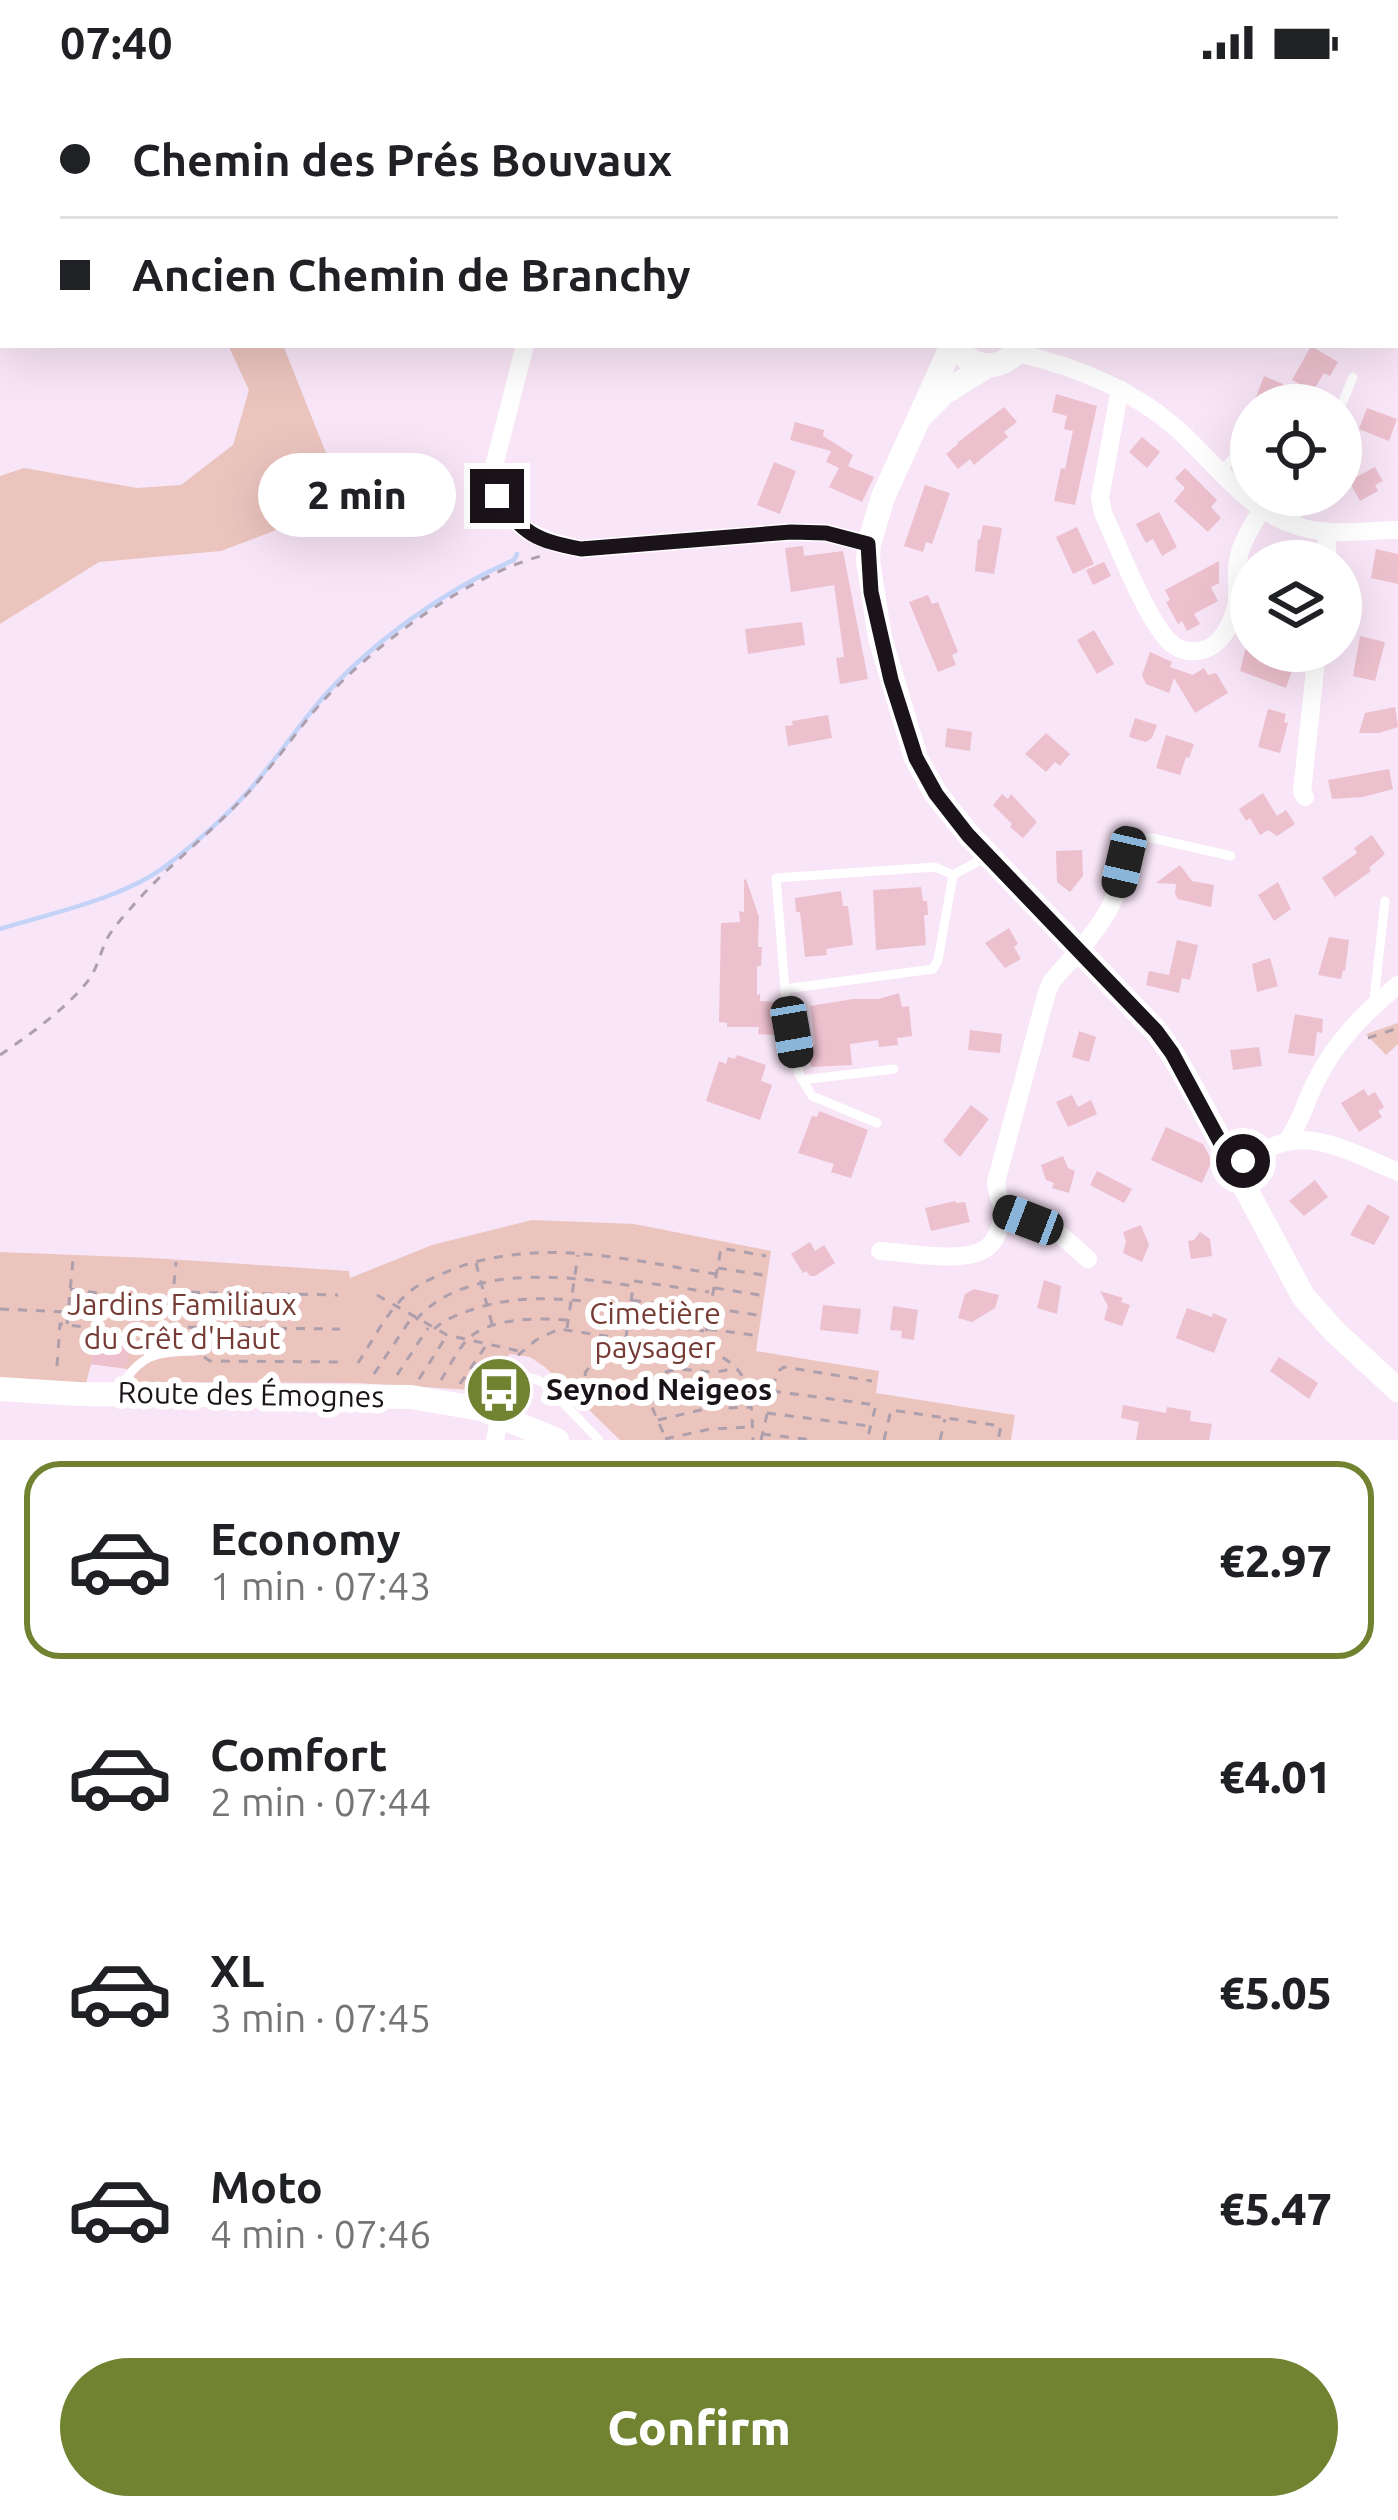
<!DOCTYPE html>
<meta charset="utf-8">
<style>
body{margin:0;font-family:Ubuntu,sans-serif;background:#f2f2f2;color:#202124;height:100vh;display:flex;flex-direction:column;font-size:45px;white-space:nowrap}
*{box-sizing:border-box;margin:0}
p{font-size:39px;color:#757577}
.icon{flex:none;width:66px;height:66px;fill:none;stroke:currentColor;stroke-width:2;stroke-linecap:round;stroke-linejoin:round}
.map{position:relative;height:1356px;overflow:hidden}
.panel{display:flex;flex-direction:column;background:#fff;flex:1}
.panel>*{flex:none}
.guide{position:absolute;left:0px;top:0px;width:1398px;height:264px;box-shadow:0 12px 48px #0002;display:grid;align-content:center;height:264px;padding:0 60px;background:#fff}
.controls{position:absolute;left:1230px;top:300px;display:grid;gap:24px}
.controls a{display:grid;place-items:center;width:132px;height:132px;border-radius:50%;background:#fff;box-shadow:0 12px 48px #0002;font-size:60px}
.end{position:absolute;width:54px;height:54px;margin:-27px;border:15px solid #1a1319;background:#fff;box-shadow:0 0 0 6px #fff}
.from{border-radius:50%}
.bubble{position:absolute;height:84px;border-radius:42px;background:#fff;box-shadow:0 12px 48px #0002;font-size:39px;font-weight:800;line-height:84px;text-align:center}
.car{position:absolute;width:36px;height:72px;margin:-36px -18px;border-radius:15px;box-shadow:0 0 9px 3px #0007;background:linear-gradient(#222 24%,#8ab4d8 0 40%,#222 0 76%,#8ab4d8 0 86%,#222 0)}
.guide b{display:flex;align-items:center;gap:42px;height:114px;font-size:45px}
.guide b+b{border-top:3px solid #e0e0e0}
.guide i{width:30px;height:30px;background:#202124}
ul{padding:21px 0 0;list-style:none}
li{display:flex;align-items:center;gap:36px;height:198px;margin:0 24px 18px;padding:0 36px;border:6px solid transparent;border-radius:36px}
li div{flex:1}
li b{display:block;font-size:45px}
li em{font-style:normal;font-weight:800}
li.selected{border-color:#718231}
li>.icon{width:108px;height:108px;stroke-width:1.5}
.cta{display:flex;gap:24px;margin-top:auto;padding:24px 60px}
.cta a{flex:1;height:138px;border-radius:72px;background:#718231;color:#fff;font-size:48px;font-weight:800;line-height:138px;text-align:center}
.status{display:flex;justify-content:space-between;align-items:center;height:84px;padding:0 60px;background:#fff;direction:ltr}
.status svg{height:33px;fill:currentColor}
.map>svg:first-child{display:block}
.built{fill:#efd6ed}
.green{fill:#ebc4be}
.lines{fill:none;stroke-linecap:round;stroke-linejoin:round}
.stream{stroke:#c3d3f8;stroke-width:4.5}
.building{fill:#edc0ce}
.path{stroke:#ae9fad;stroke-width:3;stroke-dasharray:9 9;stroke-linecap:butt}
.service{stroke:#fff;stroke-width:9}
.minor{stroke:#fff;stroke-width:18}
.tertiary{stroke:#fff;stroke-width:24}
.route{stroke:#1a1319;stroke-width:15}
.labels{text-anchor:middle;stroke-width:12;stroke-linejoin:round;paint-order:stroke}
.park-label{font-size:30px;fill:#763b34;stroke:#fff}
.poi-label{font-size:30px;font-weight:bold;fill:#1a1319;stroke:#fff;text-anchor:start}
.street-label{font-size:30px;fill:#1a1319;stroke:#fff}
</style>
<div class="status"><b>07:40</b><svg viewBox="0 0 49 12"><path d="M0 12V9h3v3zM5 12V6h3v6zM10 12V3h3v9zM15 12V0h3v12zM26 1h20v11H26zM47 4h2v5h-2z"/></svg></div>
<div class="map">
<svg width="1398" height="1356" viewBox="0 0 1398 1356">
<rect width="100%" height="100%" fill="#f8e5f7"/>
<path class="built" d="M 406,0 L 1101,0 L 1100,3 L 414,3 Z"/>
<g class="green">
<path d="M 228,261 L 283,261 L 326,369 L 309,418 L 284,443 L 221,467 L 99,478 L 0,540 L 0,392 L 24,384 L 137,404 L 181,401 L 233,361 L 249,306 Z"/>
<path d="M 1398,939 L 1398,960 L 1386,971 L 1366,950 Z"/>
<path d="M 532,1136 L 634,1140 L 771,1167 L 756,1267 L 879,1287 L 876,1309 L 1015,1331 L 1011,1356 L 620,1356 L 545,1283 L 530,1273 L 510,1270 L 472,1306 L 356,1299 L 138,1298 L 127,1285 L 91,1280 L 86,1299 L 0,1297 L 0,1168 L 152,1174 L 349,1187 L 350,1194 L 432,1161 Z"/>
</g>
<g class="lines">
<path class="stream" d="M 0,845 C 52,829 129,813 171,778 C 197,758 224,734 246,710 C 275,678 298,641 327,609 C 375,556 448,504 514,476 L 517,470"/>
</g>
<g class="building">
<path d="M 1311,262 L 1338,278 L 1330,292 L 1324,289 L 1313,307 L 1292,296 Z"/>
<path d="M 1264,292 L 1283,300 L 1274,321 L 1253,321 Z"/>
<path d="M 1056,310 L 1097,322 L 1075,421 L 1054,417 L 1061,384 L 1065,385 L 1073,347 L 1064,345 L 1067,332 L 1052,328 Z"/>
<path d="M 1004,323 L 1017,338 L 1004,348 L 1008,353 L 974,381 L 970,375 L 958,385 L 946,370 L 958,360 L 957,359 Z"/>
<path d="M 1367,324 L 1397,335 L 1389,357 L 1359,345 Z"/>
<path d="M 795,338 L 824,346 L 823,352 L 853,371 L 848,382 L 874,393 L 862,418 L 829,403 L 839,384 L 826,378 L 831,367 L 790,356 Z"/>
<path d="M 1142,353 L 1160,368 L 1147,384 L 1129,368 Z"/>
<path d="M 774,378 L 796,387 L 780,430 L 757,421 Z"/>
<path d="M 1375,383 L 1383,397 L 1375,401 L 1378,407 L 1360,417 L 1349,397 Z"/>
<path d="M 1185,384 L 1217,416 L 1211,423 L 1221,434 L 1208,448 L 1174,417 L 1185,404 L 1175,394 Z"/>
<path d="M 925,401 L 950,409 L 932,460 L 926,458 L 923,468 L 904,462 Z"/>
<path d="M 1159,428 L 1177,463 L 1162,472 L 1153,455 L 1146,459 L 1136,440 Z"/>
<path d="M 983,441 L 1002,444 L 994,490 L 975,487 L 978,455 L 980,456 Z"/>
<path d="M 1077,443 L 1094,480 L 1073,490 L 1056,453 Z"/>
<path d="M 803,462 L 804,472 L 843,467 L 868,595 L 840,600 L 836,574 L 844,573 L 834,501 L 791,508 L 785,464 Z"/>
<path d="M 1376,465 L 1398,470 L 1398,500 L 1371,494 Z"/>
<path d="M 1219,477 L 1219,499 L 1211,503 L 1218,517 L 1194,530 L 1200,540 L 1187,547 L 1182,537 L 1178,540 L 1166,518 L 1170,516 L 1165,506 Z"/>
<path d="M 1104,478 L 1111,492 L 1093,501 L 1086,486 Z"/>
<path d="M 928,511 L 932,520 L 938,518 L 958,568 L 952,571 L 956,581 L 938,588 L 909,518 Z"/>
<path d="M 802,538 L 805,561 L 748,570 L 745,545 Z"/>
<path d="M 1094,546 L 1114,580 L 1097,590 L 1077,556 Z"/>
<path d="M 1360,552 L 1385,558 L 1375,597 L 1353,592 Z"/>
<path d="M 1246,563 L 1280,576 L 1278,580 L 1293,584 L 1286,604 L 1240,587 Z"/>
<path d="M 1150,568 L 1172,578 L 1170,583 L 1193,591 L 1204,584 L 1208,591 L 1216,589 L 1228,609 L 1195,629 L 1174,594 L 1169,609 L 1146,600 L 1142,591 Z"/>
<path d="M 1395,623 L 1398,643 L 1379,649 L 1359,649 L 1365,629 Z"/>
<path d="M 1268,625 L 1286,630 L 1284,638 L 1288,639 L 1280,669 L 1258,663 Z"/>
<path d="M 828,631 L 832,654 L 788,662 L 785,642 L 793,641 L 792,637 Z"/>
<path d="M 1135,634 L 1157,641 L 1152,654 L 1146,658 L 1129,653 Z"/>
<path d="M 947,644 L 972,648 L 970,667 L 945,663 Z"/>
<path d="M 1046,649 L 1070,670 L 1060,682 L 1055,678 L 1046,688 L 1025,670 Z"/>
<path d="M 1166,651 L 1194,660 L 1189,674 L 1186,673 L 1180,691 L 1156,684 Z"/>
<path d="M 1389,685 L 1393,705 L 1363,713 L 1332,715 L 1328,696 Z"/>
<path d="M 1263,709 L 1277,732 L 1286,726 L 1295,740 L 1277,752 L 1268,746 L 1260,751 L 1250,734 L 1246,737 L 1239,725 Z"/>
<path d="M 1002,710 L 1008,715 L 1011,710 L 1037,738 L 1023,754 L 1010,743 L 1012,740 L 993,721 Z"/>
<path d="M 1372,751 L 1385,770 L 1369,784 L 1371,787 L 1335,813 L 1322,794 L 1357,769 L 1354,764 Z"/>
<path d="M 1082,766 L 1083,792 L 1070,808 L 1057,798 L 1056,767 Z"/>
<path d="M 1180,781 L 1192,797 L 1214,801 L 1211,823 L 1178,815 L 1175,810 L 1176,800 L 1156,799 Z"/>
<path d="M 746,795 L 759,833 L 758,863 L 762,863 L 761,882 L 757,882 L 757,911 L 760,910 L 760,917 L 777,918 L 776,951 L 758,950 L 759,943 L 727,943 L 727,939 L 719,938 L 721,839 L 740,838 L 739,827 L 744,828 L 744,796 Z"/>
<path d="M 1278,798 L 1291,825 L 1274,837 L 1258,811 Z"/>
<path d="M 921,803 L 923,817 L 927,817 L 928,831 L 924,831 L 926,861 L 876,866 L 873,806 Z"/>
<path d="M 841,807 L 843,822 L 848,822 L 853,861 L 826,865 L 827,871 L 805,873 L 800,828 L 796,828 L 795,814 Z"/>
<path d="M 1009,844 L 1018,860 L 1014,863 L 1021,875 L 1005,884 L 985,859 Z"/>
<path d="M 1329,853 L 1349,856 L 1345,887 L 1343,886 L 1341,895 L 1318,891 Z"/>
<path d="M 1177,856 L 1198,861 L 1190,896 L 1182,894 L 1179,909 L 1146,901 L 1149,887 L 1169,891 Z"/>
<path d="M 1270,874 L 1278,902 L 1257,908 L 1252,880 Z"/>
<path d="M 899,909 L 902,923 L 909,922 L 912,952 L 897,954 L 898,961 L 879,963 L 878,956 L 850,960 L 852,981 L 811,983 L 808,962 L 815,961 L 810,922 L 853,915 L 879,915 Z"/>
<path d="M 1295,930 L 1323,935 L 1322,949 L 1317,948 L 1314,972 L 1288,969 Z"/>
<path d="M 970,946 L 1002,950 L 1000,969 L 968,966 Z"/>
<path d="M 1079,947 L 1096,953 L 1089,978 L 1072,973 Z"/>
<path d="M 1259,963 L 1262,982 L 1233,986 L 1230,966 Z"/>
<path d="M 737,971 L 766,981 L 761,997 L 772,1001 L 760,1036 L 706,1017 L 719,977 L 726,980 L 728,973 L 735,975 Z"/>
<path d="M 1364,1005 L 1368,1012 L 1375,1008 L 1384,1023 L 1378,1027 L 1382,1033 L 1359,1048 L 1341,1019 Z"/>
<path d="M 1072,1011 L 1078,1023 L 1091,1016 L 1097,1030 L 1068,1043 L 1056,1018 Z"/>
<path d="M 971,1021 L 989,1035 L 960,1073 L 943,1057 Z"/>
<path d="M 819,1027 L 868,1046 L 851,1094 L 831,1088 L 834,1080 L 798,1069 L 812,1032 L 817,1033 Z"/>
<path d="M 1166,1043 L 1203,1060 L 1212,1077 L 1202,1099 L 1151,1076 Z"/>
<path d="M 1063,1072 L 1068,1084 L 1075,1087 L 1069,1109 L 1052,1104 L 1054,1099 L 1046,1096 L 1041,1081 Z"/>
<path d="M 1097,1087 L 1132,1105 L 1124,1119 L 1090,1101 Z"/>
<path d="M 1315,1096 L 1328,1113 L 1304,1132 L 1289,1117 Z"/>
<path d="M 955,1117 L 956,1119 L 965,1118 L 970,1138 L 931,1147 L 925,1124 Z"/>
<path d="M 1368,1120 L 1390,1133 L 1374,1161 L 1350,1151 Z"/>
<path d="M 1141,1141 L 1149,1161 L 1142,1178 L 1123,1169 L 1126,1157 L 1123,1148 Z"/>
<path d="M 1200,1148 L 1210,1155 L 1212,1172 L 1191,1175 L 1188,1157 L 1194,1156 Z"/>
<path d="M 810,1158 L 815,1167 L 824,1161 L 835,1179 L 815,1192 L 810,1192 L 806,1187 L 803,1189 L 791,1170 Z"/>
<path d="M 1044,1196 L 1061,1202 L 1057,1230 L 1037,1224 Z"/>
<path d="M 974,1205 L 999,1211 L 995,1224 L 972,1238 L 958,1234 L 965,1210 Z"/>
<path d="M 1100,1207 L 1123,1214 L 1121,1218 L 1130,1221 L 1122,1242 L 1104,1236 L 1108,1222 Z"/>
<path d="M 823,1221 L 861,1225 L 858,1250 L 820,1246 Z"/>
<path d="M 893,1222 L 918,1226 L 914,1256 L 901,1254 L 902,1247 L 890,1246 Z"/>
<path d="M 1187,1224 L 1212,1233 L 1213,1229 L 1227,1235 L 1214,1269 L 1176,1254 Z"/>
<path d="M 94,1258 L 130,1263 L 128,1279 L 123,1284 L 91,1280 Z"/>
<path d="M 1279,1273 L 1318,1299 L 1309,1315 L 1270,1287 Z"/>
<path d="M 1123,1321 L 1166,1329 L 1167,1323 L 1191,1327 L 1190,1337 L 1212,1340 L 1209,1356 L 1136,1356 L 1139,1338 L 1121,1334 Z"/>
</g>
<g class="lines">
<g class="path">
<path d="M 473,0 L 477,3"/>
<path d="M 1368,954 L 1398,944"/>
<path d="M 0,971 C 28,952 70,922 90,894 C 98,882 101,866 108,853 C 114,843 123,833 131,824 C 170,778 221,742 260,695 C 282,670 300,642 323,617 C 374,561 467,492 541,472"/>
<path d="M 476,1179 L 492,1240"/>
<path d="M 718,1184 L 763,1191"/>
<path d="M 634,1197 L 709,1208"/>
<path d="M 715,1204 L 760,1211"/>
<path d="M 70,1205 L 172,1220"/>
<path d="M 173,1208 L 338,1211"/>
<path d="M 377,1211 L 447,1251 L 519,1267"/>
<path d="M 632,1216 L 707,1228"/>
<path d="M 712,1224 L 757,1231"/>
<path d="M 0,1225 L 68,1228"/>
<path d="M 416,1236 C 464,1179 570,1192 633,1202"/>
<path d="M 628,1237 L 704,1247"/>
<path d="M 67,1240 L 73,1176"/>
<path d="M 170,1243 L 340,1245"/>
<path d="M 567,1244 L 578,1171"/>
<path d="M 434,1245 C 446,1234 462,1229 477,1224 C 529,1208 577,1216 630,1223"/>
<path d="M 708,1245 L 753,1251"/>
<path d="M 604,1252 C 601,1272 595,1274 585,1289 C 587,1300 590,1306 601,1311 C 636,1328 643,1294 669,1287 C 692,1281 713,1295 736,1282"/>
<path d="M 626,1253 L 633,1203"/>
<path d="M 169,1254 L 176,1178"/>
<path d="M 703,1265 L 721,1164 L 766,1172"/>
<path d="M 204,1273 L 210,1277 L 345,1278"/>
<path d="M 358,1279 C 373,1256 386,1229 407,1210 C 420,1198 440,1191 456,1184 C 544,1153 628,1176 716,1190"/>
<path d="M 57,1282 L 60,1240 L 133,1249 L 146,1259"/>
<path d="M 504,1283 L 536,1256 L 559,1245 L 711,1268 C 754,1285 751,1316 753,1356"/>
<path d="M 374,1290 L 412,1233"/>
<path d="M 397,1291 L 428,1244"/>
<path d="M 419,1295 L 446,1253"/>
<path d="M 441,1296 C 449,1283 457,1267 467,1256 C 488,1233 540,1234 568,1236"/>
<path d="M 460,1300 L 485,1263"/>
<path d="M 645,1307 L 665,1353"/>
<path d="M 772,1307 L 876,1321 L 867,1356"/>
<path d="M 650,1318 L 699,1305 L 748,1303"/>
<path d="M 767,1329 L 869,1342"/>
<path d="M 658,1336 L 705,1325 L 751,1323"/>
<path d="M 762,1350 L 813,1356"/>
<path d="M 665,1355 L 710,1345 L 752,1343"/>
<path d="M 761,1356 L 777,1288 L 784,1283 L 872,1297"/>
<path d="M 884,1356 L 891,1326 L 1001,1342 L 998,1356"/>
<path d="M 940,1356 L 945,1335"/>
</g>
<g class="service">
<path d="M 569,3 L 570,0"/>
<path d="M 1291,321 L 1294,321"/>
<path d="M 1341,322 L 1353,293"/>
<path d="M 1222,387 L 1239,366 L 1251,359"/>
<path d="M 1293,441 L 1305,411"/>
<path d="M 1123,757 L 1152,754 L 1231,772"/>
<path d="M 953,791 L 938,876 L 933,885 L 785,905 L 776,794 L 935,783 L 953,791 L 988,772"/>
<path d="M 785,905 L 799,990 L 812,1012 L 877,1039"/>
<path d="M 1374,916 L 1385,817"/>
<path d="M 802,996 L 894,985"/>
<path d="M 118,1309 C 137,1271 156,1267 195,1267"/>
<path d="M 497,1326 C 492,1294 521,1285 545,1300 L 599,1356"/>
</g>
<g class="minor">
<path d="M 444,0 L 448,3"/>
<path d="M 525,261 L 491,394 C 507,442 533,456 581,465 L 791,448 L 826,449 L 869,460"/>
<path d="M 1017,269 C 1074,282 1130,304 1175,343 C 1213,376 1247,427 1297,442 C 1331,453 1363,446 1398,446"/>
<path d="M 1120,305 L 1100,414 L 1103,429 C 1117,459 1149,542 1172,560 C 1182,568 1194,569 1206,565 C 1220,560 1230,543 1234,529 C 1240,514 1236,499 1237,483 C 1239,461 1251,443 1263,424"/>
<path d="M 1326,449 L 1328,477"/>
<path d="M 1305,713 L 1302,708 L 1317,567"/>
<path d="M 1286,1058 C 1301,1039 1305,1018 1316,997 C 1335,958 1365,928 1398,901"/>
<path d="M 1233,1082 C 1250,1074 1268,1062 1286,1058 C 1322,1049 1366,1075 1398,1088"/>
<path d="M 880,1167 C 907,1168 966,1181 988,1163 C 998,1155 1001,1138 1005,1127"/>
<path d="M 1088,1175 C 1076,1165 1064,1152 1050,1144 C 1022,1129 1000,1138 996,1098 L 1047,908 L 1052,897 C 1091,852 1127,821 1123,757"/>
<path d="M 495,1356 L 500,1332"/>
</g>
<g class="tertiary">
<path d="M 1075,3 L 1077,0"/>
<path d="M 952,261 L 919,334 L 944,309 L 987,282"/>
<path d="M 955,261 C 973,288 1004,288 1022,261"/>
<path d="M 919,334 L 883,413 L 869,460 L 868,477 L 880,554 L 916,674 L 936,710 L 968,750 L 1156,947 L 1172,969 L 1192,1004 L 1303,1212 L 1334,1247 L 1398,1306"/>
<path d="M 0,1305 L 78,1310 L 411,1313 L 481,1325 L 557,1356"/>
</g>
</g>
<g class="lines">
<path class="route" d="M 497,412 C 524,451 535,456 581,465 L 791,448 L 826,449 L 868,460 L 871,508 L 891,596 L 916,674 L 936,710 L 968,751 L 1156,947 L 1172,969 L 1233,1082 L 1243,1077"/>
</g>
<defs>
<symbol id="bus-disc" viewBox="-11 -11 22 22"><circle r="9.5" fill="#718231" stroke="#fff"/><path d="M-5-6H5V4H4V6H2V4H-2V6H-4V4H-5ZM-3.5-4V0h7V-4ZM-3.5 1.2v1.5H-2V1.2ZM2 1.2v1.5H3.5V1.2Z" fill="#fff"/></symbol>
</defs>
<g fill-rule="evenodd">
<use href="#bus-disc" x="461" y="1268" width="76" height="76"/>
</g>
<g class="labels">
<g class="park-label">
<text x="182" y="1231">Jardins Familiaux<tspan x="182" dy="34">du Crêt d'Haut</tspan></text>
<text x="655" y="1240">Cimetière<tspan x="655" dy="34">paysager</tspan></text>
</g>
<g class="poi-label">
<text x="546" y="1316">Seynod Neigeos</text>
</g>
<g class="street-label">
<text transform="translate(251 1311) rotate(1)" y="10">Route des Émognes</text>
</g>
</g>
</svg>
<div class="controls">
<a><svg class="icon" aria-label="locate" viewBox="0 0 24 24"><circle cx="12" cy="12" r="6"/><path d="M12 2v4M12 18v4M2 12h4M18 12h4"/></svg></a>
<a><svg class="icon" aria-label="layers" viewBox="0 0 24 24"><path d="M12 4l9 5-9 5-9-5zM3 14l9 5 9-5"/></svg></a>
</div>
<i class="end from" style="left:1243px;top:1077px"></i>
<i class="end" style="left:497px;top:412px"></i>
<div class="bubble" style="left:258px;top:369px;width:198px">2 min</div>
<i class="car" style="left:1124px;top:778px;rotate:193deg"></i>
<i class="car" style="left:792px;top:948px;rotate:170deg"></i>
<i class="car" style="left:1028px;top:1136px;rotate:291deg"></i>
<div class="guide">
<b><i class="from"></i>Chemin des Prés Bouvaux</b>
<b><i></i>Ancien Chemin de Branchy</b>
</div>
</div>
<section class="panel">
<ul>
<li class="selected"><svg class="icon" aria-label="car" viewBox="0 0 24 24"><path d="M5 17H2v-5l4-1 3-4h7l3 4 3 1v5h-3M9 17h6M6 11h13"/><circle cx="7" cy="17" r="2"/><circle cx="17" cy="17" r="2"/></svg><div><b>Economy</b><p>1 min · 07:43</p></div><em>€2.97</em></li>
<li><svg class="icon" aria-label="car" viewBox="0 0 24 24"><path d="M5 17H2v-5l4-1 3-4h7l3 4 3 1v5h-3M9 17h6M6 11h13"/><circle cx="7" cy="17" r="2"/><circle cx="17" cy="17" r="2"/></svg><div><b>Comfort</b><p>2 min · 07:44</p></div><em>€4.01</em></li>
<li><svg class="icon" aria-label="car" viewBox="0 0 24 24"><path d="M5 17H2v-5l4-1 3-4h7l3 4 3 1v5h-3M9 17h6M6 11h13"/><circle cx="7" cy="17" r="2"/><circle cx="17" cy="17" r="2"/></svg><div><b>XL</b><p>3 min · 07:45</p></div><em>€5.05</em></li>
<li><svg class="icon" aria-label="car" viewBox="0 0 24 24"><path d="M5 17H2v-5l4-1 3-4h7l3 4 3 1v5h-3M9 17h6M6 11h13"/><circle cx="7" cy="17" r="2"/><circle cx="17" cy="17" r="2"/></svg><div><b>Moto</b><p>4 min · 07:46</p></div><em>€5.47</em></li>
</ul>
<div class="cta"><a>Confirm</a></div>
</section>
